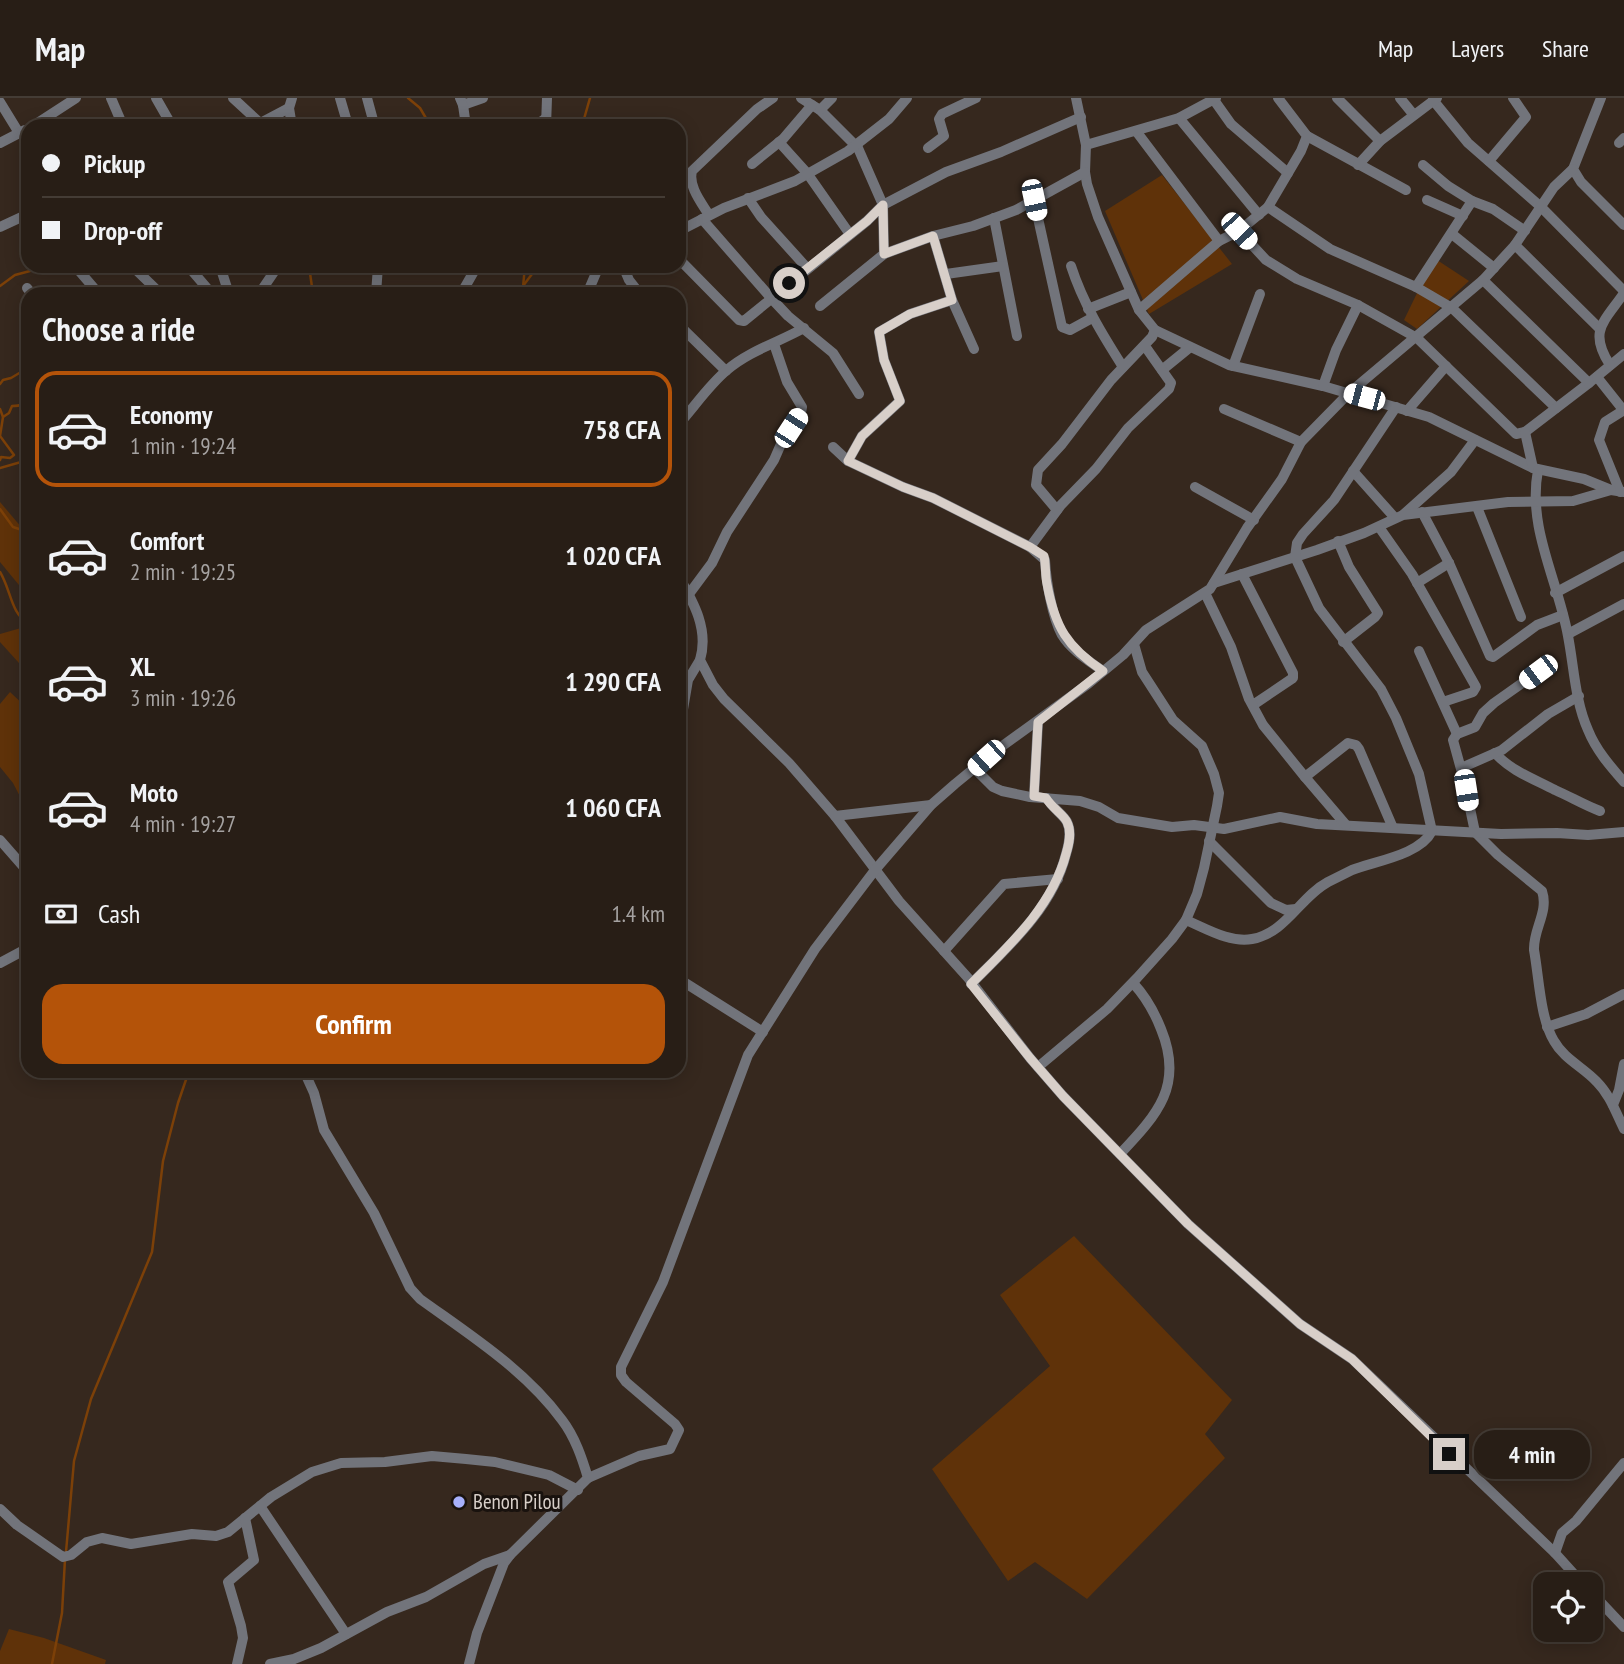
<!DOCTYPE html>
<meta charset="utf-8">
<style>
body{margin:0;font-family:"PT Sans Narrow",sans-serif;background:#30271f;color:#f1f3f6;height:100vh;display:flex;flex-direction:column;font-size:26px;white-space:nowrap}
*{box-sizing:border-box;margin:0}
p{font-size:23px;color:#a5a2a1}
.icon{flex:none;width:38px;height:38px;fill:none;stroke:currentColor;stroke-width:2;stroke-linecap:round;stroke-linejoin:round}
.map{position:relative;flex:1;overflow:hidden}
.panel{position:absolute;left:21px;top:189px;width:665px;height:791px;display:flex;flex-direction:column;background:#281e16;border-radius:21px;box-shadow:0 4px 18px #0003,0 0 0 2px #443c35}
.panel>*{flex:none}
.top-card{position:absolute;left:21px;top:21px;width:665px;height:154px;border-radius:21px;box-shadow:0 4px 18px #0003,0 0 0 2px #443c35;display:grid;align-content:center;height:154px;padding:0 21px;background:#281e16}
.fabs{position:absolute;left:1533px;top:1474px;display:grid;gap:14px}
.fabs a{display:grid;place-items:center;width:70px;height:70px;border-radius:14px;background:#281e16;box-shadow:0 4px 18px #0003,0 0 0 2px #443c35;font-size:35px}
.end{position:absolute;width:32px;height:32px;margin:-16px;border:9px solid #d8cfc9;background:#111;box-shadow:0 0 0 4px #111}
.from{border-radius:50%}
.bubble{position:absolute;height:49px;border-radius:21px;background:#281e16;box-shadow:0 4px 18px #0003,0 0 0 2px #443c35;font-size:23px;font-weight:700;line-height:49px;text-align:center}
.car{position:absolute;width:21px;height:42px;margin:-21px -10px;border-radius:9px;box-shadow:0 0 5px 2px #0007;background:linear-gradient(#fff 24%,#345 0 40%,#fff 0 76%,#345 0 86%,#fff 0)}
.top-card b{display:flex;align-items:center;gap:24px;height:66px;font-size:26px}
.top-card b+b{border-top:2px solid #443c35}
.top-card i{width:18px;height:18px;background:#f1f3f6}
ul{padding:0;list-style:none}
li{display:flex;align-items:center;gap:21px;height:116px;margin:0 14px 10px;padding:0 7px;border:4px solid transparent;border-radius:21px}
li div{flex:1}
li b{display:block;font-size:26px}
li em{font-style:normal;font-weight:700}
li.active{border-color:#b45309}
li>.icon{width:63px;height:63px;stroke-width:1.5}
h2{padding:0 21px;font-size:32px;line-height:84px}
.pay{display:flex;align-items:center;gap:18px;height:77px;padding:0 21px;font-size:26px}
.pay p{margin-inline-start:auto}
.primary-button{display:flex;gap:14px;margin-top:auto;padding:14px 21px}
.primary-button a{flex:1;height:80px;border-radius:21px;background:#b45309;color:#fff;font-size:28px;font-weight:700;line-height:80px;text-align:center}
header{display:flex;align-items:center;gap:42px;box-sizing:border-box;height:98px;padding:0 35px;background:#281e16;border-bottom:2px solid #443c35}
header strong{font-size:33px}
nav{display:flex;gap:38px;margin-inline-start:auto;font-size:24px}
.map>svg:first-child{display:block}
.green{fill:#5f3209}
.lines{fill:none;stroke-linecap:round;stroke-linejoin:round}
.stream{stroke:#7c4008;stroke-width:2.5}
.minor{stroke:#72747b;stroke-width:10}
.route{stroke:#d8cfc9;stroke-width:9}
.poi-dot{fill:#a7b0fc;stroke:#19120e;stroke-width:2.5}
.labels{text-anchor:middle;stroke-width:6;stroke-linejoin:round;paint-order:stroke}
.poi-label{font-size:21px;fill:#d8cfc9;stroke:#19120e;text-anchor:start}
</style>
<header>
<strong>Map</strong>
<nav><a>Map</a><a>Layers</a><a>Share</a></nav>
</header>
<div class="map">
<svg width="1624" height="1566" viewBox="0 0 1624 1566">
<rect width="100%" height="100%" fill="#36281e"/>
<g class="green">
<path d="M 1162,77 L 1232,166 L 1149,216 L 1105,113 Z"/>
<path d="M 1434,160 L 1469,183 L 1417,231 L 1404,222 Z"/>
<path d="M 0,404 L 28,437 L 28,498 L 0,464 Z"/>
<path d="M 28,528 L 28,575 L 0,544 L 0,536 Z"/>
<path d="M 10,594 L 28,611 L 28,714 L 13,685 L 0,669 L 0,606 Z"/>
<path d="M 1074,1138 L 1232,1302 L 1205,1336 L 1225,1360 L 1087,1501 L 1035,1464 L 1008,1483 L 932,1371 L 1050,1268 L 1000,1197 Z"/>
<path d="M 9,1531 L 44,1540 L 106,1562 L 105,1566 L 0,1566 L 0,1553 Z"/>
</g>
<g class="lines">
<g class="stream">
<path d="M 408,0 L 420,10 L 427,22 L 442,28"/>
<path d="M 582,28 L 590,0"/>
<path d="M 309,168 L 313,196"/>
<path d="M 0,188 L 15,177 L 30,173 L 36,168"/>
<path d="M 523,189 L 525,168"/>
<path d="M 517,196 L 538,168"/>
<path d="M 0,286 L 3,282 L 11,280 L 21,274 L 22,268 L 28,266"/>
<path d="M 0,311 L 3,319 L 0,338 L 14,357 L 10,360 L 1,359 L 0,362"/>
<path d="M 3,319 L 9,315 L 12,308 C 20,308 25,307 28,299"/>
<path d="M 0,370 L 21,364 L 28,350"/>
<path d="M 0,411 L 13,429 L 22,432 L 28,439"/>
<path d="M 0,474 C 11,492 11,516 28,525"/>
<path d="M 66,1454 L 74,1363 L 91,1301 L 152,1154 L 163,1063 L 178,1005 L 189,973"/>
<path d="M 52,1566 L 62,1515 L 65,1461"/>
</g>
<g class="minor">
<path d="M 111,0 L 123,28"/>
<path d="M 156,0 L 172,28"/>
<path d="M 233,0 L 260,25"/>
<path d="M 292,0 L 289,10 L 292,28"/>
<path d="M 340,0 L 347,24"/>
<path d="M 460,0 L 463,7 L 483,0"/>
<path d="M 801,0 L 820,12 L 858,50 L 883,107 L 884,156 L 820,208"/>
<path d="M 1076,0 L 1086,47 L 1085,74 L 1087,86 L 1098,119 L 1139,212 L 1155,232 L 1229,267 L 1323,288 L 1429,319 L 1533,370 L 1584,381 L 1611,392 L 1624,394"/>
<path d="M 1337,0 L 1380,43"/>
<path d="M 1400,0 L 1413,16"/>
<path d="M 1601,0 L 1573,71 L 1581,84 L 1624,127"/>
<path d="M 1214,2 L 1231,26 L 1288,75"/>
<path d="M 1433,2 L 1468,45 L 1541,109 L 1624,193"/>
<path d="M 0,4 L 19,35"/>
<path d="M 463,7 L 466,28"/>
<path d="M 820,12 L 832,0"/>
<path d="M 1179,20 L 1259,117"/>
<path d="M 33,28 L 76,0"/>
<path d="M 255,28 L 289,10"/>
<path d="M 311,28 L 337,24 L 366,26"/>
<path d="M 366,28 L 366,26 L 373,22 L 367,0"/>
<path d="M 535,28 L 546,20"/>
<path d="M 546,28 L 547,0"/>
<path d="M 1136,33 L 1219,143"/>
<path d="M 1307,38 L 1406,92"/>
<path d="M 779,44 L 807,75 L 849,135"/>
<path d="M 0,45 L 25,32"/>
<path d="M 1619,45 L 1624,40"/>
<path d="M 1086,47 L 1179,20 L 1216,0"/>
<path d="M 928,50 L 944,38 L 939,21 L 942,16 L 976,0"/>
<path d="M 1489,63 L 1526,19 L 1513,0"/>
<path d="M 752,66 L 783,41 L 812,7"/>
<path d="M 1358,67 L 1380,43 L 1437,0"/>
<path d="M 1423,67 L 1448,88 L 1472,103 L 1493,111 L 1525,133"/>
<path d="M 748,100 L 761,119 L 807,170"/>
<path d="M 1034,102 L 1062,229 L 1070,232 L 1092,220"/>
<path d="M 1427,102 L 1463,118"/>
<path d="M 1268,109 L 1330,151 L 1416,189 L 1452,210 L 1556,310"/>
<path d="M 709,117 C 701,104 688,88 692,73 L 757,11 L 773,0"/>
<path d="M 994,120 L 1017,238"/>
<path d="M 702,121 L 771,200 L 788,218 L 833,255 L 859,296"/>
<path d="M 0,129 L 28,116"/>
<path d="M 679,133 L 724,110 L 795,83 L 848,53 L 889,21 L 907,0"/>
<path d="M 1239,133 L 1266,162 L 1297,181 L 1358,207 L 1417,240 L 1516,336 L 1525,334 L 1589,285"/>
<path d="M 1452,136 L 1494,170"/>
<path d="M 933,138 L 952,202 L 974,251"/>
<path d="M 1515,147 L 1600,231"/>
<path d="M 884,156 L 933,138 L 973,128 L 1016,112 L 1085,74"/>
<path d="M 679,161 L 739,222 L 744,223 L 867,123 L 883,107 L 946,74 L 1001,54 L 1081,19"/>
<path d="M 75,168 L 99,196"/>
<path d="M 132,168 L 161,196"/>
<path d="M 188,168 L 212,196"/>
<path d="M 220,168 L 229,196"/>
<path d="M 607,168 L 614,170 L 617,168"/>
<path d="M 623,168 L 629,182 L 640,196"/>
<path d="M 1071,168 C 1083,205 1102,236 1123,269"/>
<path d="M 946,176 L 1003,168"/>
<path d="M 1483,182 L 1589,285 L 1624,256"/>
<path d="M 1416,189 L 1472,103"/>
<path d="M 27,190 L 32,196"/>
<path d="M 259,196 L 278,168"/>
<path d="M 376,196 L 378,168"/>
<path d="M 461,196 L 477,168"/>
<path d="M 587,196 L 599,168"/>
<path d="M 1088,211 L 1131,194"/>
<path d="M 1139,212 L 1219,143 L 1239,133 L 1268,109 L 1301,53 L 1307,38 L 1278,0"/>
<path d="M 679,227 L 726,273"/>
<path d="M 1610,267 C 1588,233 1604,224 1624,195"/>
<path d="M 1233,268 L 1260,196"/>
<path d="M 1162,272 L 1189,250"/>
<path d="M 1597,279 L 1624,313"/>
<path d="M 1323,288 L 1336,252 L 1358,207"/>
<path d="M 1224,311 L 1301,344"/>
<path d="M 1407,313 L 1446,268"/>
<path d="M 679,326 C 695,308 709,287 727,272 C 749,253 779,244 804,230"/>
<path d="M 1525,334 L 1533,370"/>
<path d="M 833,349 L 848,363 L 903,389 L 933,400 L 1030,449 L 1061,407 L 1096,371 L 1128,330 L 1169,291 L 1171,285 L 1147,251 L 1143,249"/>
<path d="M 848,363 L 862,338 L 900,303 L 884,262 L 879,234 L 910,216 L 952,202"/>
<path d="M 1538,372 C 1527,430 1558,482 1568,538 C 1574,569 1575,603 1588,632 C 1596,652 1610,668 1624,684"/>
<path d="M 1353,373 L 1395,420"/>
<path d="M 1195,389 L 1254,422"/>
<path d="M 1620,394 L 1599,342 L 1605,324 L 1624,312"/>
<path d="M 1477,409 L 1521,519"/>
<path d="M 1057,412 L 1036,387 L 1038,372 L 1062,346 L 1111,282 L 1152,239 L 1155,232"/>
<path d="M 1422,414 L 1449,465 L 1490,558 L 1493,559 L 1537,527 L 1563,517"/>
<path d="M 1404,416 L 1451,374 L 1475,342"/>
<path d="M 1379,429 L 1412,476 L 1476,589 L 1473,594 L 1443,604"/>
<path d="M 1338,443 L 1349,469 L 1378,515 L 1375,519 L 1343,544"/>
<path d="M 1030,449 L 1045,462 C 1046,482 1052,519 1062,537 C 1071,552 1089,563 1103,573"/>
<path d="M 1242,476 L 1293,575 L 1293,580 L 1253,607"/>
<path d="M 679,479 C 694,505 709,532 700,562 L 713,587 L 724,601 L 789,665 L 835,718 L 899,803 L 969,881 L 1030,960 L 1063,998 L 1188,1126 L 1300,1226 L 1352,1261 L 1555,1455"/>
<path d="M 1214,485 L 1317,452 L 1364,435 L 1403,417 L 1508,404 L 1573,403 L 1611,392"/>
<path d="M 1417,485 L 1449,465"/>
<path d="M 1205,495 L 1231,549 L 1249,601 L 1263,627 L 1305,679"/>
<path d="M 1555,495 L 1624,458"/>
<path d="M 689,496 L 712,465 L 727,434 L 774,362 L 781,346 L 801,315 L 802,309 L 787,284 L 774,246"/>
<path d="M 1568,536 L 1624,506"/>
<path d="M 1419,553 L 1457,636"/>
<path d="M 1549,566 L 1494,605 L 1483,615 L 1475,629 L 1457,636 L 1453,642 L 1464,682 L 1475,734 L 1498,757 L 1542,793 C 1549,814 1533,831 1534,852 C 1539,879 1540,920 1554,943 C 1564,961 1583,969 1597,984 C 1610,997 1616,1015 1624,1031"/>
<path d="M 679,635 L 688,582 L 700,562"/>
<path d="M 1495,655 C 1511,673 1534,681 1555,692 C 1571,699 1584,707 1600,713"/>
<path d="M 974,670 L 993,689 L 1002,693 L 1030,699 L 1080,703 L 1099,709 L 1118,720 L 1172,729 L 1194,727 L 1224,731 L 1280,719 L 1317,726 L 1501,736 L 1557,735 L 1588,737 L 1624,734"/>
<path d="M 1461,670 L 1502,652 L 1548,616 L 1579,598"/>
<path d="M 1034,698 L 1038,624"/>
<path d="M 835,718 L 931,707"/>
<path d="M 1346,727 L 1305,679 L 1348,645 L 1356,647 L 1359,651 L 1393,730"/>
<path d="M 0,742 L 28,774"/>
<path d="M 1209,743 L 1271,805 L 1286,812 L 1296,811"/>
<path d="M 1186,822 C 1207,831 1230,845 1252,841 C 1286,835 1300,799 1328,784 C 1336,780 1344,776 1352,772 C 1375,763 1420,757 1432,733 L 1419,676 L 1396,620 L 1381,591 L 1319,510 L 1295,459 L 1297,445 L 1303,436 L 1334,402 L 1396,309"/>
<path d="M 944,853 L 1004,786 L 1058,781"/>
<path d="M 0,865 L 28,850"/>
<path d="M 679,881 L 763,934"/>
<path d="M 971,886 C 1009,848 1053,809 1066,756 C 1069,746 1072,734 1067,724 C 1064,717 1052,710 1047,700"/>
<path d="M 1547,929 L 1586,916 L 1624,896"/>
<path d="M 1038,969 L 1107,911 L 1137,880 L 1172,841 L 1186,822 L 1197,796 L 1204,770 L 1217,708 L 1219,695 L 1214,676 L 1202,648 L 1173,622 L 1142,574 L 1134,546"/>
<path d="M 304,973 L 314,995 L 324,1032 L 374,1115 L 410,1190 L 420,1201 C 470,1237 524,1271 562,1322 C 575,1339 582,1360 588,1380 L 510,1457 L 504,1465 L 477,1535 L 469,1566"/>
<path d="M 1613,1007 L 1619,992 L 1624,966"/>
<path d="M 1120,1056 C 1158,1016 1184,987 1161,931 C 1154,913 1146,899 1133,885"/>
<path d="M 588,1380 L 639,1358 L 670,1351 L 679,1332 L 675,1326 L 626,1284 L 621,1277 L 621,1269 L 663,1184 L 748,957 L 815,851 L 875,772 L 931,707 L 955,686 L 994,654 L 1088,586 L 1123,557 L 1146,532 L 1210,491 L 1247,430 L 1282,381 L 1301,344 L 1349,295 L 1483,182 L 1515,147 L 1554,89 L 1573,71"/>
<path d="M 260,1408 L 346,1536"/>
<path d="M 0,1411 L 17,1427 L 63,1459 L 71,1457 L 87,1444 L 102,1440 L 131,1446 L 192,1436 L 216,1438 L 228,1434 L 271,1399 L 312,1374 L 341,1365 L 385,1364 L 432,1358 L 466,1361 L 495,1364 L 549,1377 L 578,1392"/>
<path d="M 1583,1486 L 1555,1455 L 1562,1435 L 1576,1423 L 1624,1365"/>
<path d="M 1591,1494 L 1624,1529"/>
<path d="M 237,1566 L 243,1540 L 241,1528 L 228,1484 L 254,1462 L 245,1420"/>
<path d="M 270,1566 L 294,1561 L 321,1550 L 387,1514 L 426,1499 L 484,1466 L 510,1457"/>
</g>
</g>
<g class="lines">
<path class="route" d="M 789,185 L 867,123 L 883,107 L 884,156 L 933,138 L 952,202 L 910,216 L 879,234 L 884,262 L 900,303 L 862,338 L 848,363 L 903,389 L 933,400 L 1030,449 L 1044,458 C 1046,467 1045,477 1047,486 C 1055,529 1067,549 1103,573 L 1038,624 L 1034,698 L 1046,700 C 1052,710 1064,717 1067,724 C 1072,734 1069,746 1066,756 C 1052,809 1009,848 971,886 L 1030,960 L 1063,998 L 1188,1126 L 1300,1226 L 1352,1261 L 1449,1356"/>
</g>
<circle class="poi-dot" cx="459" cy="1404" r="7"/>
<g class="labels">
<g class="poi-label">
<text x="473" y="1411">Benon Pilou</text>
</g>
</g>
</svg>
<div class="fabs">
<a><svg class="icon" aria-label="locate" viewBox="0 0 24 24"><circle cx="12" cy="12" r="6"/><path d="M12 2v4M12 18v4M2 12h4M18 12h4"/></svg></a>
</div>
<i class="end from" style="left:789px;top:185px"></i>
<i class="end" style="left:1449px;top:1356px"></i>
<div class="bubble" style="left:1474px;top:1332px;width:116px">4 min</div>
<i class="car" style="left:1034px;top:102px;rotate:168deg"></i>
<i class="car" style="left:1239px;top:133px;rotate:137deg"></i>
<i class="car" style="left:1364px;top:299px;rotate:285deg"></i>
<i class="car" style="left:791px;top:330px;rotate:33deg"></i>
<i class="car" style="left:1538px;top:574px;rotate:233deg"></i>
<i class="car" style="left:986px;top:660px;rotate:228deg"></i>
<i class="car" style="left:1466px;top:692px;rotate:171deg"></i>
<div class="top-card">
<b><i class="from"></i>Pickup</b>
<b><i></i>Drop-off</b>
</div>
<section class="panel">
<h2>Choose a ride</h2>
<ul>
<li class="active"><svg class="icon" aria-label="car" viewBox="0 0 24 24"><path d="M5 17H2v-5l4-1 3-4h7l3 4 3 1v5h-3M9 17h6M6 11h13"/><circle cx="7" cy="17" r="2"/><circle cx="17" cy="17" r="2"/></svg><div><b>Economy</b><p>1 min · 19:24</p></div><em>758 CFA</em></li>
<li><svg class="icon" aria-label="car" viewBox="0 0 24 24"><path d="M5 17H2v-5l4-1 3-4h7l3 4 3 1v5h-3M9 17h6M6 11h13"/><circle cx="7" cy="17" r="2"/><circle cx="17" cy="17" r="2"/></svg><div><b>Comfort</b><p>2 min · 19:25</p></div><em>1 020 CFA</em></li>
<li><svg class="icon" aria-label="car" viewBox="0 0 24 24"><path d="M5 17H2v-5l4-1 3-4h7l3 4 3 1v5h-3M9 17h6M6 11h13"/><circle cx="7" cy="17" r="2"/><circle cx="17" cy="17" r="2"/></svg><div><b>XL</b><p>3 min · 19:26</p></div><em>1 290 CFA</em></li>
<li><svg class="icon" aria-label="car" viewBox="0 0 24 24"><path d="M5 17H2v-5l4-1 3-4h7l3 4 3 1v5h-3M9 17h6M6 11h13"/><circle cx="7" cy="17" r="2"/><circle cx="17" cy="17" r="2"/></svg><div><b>Moto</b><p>4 min · 19:27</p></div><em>1 060 CFA</em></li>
</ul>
<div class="pay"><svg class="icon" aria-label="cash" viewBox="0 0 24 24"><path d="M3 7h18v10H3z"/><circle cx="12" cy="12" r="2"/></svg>Cash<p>1.4 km</p></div>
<div class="primary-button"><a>Confirm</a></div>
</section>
</div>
